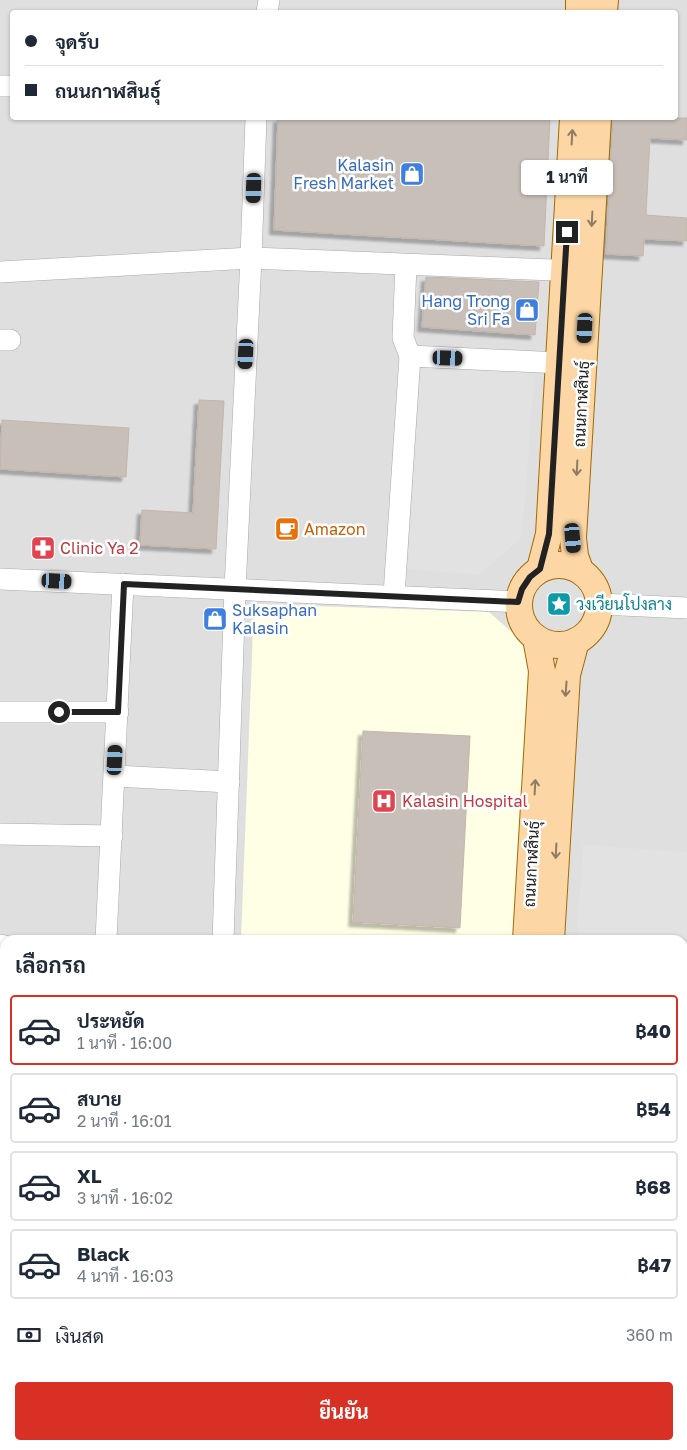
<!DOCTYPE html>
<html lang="th">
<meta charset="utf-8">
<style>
body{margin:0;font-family:"Golos Text",Sarabun,sans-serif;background:#f2f2f3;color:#1f2937;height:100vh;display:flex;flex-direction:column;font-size:19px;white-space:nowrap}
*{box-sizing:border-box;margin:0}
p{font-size:16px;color:#747a83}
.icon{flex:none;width:28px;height:28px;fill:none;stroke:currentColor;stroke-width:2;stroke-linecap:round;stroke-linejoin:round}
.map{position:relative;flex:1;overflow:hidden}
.panel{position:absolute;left:0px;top:935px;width:688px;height:515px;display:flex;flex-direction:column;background:#fff;border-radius:15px 15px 0 0;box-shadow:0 1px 4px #0004}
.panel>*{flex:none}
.guide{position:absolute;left:10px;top:10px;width:668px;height:110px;border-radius:5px;box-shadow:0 1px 4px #0004;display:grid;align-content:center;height:110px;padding:0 15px;background:#fff}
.end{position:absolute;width:22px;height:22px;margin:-11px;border:6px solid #222;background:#fff;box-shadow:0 0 0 2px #fff}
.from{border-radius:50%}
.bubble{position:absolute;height:35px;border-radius:5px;background:#fff;box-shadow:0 1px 4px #0004;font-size:16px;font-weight:700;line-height:35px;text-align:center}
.car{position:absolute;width:15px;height:30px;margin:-15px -8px;border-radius:6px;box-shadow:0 0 4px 1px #0007;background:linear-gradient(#222 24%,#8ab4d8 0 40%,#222 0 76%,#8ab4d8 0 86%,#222 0)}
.guide b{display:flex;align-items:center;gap:18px;height:48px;font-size:19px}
.guide b+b{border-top:1px solid #e0e1e3}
.guide i{width:12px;height:12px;background:#1f2937}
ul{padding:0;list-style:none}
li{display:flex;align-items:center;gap:15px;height:70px;margin:0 10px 8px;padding:0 5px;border:2px solid #e0e1e3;border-radius:5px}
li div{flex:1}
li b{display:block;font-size:19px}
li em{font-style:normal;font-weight:700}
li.on{border-color:#d93025}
li>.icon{width:45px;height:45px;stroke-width:1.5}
h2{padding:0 15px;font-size:22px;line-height:60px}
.pay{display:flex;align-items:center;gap:12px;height:55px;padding:0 15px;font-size:19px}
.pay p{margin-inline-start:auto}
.action{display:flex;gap:10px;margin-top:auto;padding:10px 15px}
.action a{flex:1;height:58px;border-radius:5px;background:#d93025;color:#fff;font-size:20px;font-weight:700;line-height:58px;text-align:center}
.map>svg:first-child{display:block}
.residential{fill:#e0dfdf;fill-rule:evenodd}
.education{fill:#ffffe5}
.parking{fill:#e2e2e2}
.building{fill:#c7bfb8;stroke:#c4b6ab;filter:url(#shadow)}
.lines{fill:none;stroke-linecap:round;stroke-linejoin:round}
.minor-casing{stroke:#a9a9a9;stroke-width:22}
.major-casing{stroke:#a06b00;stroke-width:28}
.minor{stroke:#fff;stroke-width:21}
.major{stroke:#fcd6a4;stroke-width:26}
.oneway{stroke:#8f7c63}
.route{stroke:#222;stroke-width:6}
.labels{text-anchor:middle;stroke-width:5;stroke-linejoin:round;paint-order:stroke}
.shop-label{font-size:16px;fill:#366cbe;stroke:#fff;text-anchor:end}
.street-label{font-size:16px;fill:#222;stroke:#fff}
.food-label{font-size:16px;fill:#c56008;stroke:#fff;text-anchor:start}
.health-label{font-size:16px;fill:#be3a42;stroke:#fff;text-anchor:start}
.culture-label{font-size:16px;fill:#0d838f;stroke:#fff;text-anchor:start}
</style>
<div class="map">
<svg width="687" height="1450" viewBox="0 0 687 1450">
<defs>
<filter id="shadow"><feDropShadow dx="-4.5" dy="4.5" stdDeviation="1" flood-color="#0004"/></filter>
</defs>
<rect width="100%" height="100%" fill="#f2efe9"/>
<path class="residential" d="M 0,0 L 687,0 L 687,1450 L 0,1450 ZM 12,12 L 675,12 L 675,118 L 12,118 ZM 5,940 L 682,940 L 682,1445 L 5,1445 Z"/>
<g class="education">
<path d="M 254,604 L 489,612 L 522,641 L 530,662 L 513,940 L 241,940 Z"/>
<rect x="90" y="1445" width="391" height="5"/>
</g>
<g class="parking">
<path d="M 421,366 L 535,368 L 522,537 L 479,575 L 408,569 Z"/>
<path d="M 583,845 L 687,852 L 687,1168 L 682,1168 L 682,940 L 577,940 Z"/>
</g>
<g class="building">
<path d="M 278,118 L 550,118 L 544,246 L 274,230 Z"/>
<path d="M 613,118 L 687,118 L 687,140 L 650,138 L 646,215 L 687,218 L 687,241 L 644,239 L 643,256 L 606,254 Z"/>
<path d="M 426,277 L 539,282 L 535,335 L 422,327 Z"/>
<path d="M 199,400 L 224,401 L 216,549 L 140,545 L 142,510 L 193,513 Z"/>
<path d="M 2,420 L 129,428 L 126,477 L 0,469 Z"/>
<path d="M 363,731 L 470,736 L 460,928 L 353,922 Z"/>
</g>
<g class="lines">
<defs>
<g id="minor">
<path d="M 267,12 L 269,0"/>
<path d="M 0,86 L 12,86"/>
<path d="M 406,265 L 403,338 L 410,356"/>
<path d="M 0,272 L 251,258 L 578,271"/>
<path d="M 0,340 L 10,340"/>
<path d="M 0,579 L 519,602"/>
<path d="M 394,595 L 410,356 L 560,363"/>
<path d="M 600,604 L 687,608"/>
<path d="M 0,712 L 118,712"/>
<path d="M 115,776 L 229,782"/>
<path d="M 0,834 L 112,836"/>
<path d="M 106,940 L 123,584"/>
<path d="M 223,940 L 235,589 L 251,258 L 256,118"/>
<path d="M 0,945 L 5,946"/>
<path d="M 0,1098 L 5,1098"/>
<path d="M 682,1339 L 687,1339"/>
<path d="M 79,1450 L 79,1445"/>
</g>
<g id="major">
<path d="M 579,12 L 579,0"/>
<path d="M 604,12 L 605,0"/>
<circle cx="559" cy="605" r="40"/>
<path d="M 540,569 L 549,534 L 573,118"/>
<path d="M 580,570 L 575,556 L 573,538 L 598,118"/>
<path d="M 526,940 L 542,671 L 536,638"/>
<path d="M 551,940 L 567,675 L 576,641"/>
<path d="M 498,1450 L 498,1445"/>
<path d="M 518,1450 L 519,1445"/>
</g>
</defs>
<use href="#minor" class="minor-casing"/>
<use href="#major" class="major-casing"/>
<use href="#minor" class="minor"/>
<use href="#major" class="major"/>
</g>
<defs><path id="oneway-shaft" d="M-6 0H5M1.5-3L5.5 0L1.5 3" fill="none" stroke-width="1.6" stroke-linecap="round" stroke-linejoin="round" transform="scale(1.25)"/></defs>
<g class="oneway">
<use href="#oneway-shaft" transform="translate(572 137) rotate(-87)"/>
<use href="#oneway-shaft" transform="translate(592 219) rotate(93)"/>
<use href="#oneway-shaft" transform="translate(577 468) rotate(93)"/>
<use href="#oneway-shaft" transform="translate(566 689) rotate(94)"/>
<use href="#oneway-shaft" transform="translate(535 787) rotate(-87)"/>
<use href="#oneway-shaft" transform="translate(556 851) rotate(93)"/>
</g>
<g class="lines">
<path class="route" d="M 59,712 L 118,712 L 124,584 L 518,602 L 522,589 L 530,577 L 540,569 L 549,534 L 567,232"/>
</g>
<defs>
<symbol id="shop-square" viewBox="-11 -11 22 22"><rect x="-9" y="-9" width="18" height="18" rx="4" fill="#3f7fe0" stroke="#fff"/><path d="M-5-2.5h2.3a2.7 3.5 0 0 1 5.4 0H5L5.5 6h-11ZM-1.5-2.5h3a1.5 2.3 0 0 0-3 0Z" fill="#fff"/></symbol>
<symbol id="cafe-square" viewBox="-11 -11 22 22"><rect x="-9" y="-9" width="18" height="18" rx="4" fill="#e8710a" stroke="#fff"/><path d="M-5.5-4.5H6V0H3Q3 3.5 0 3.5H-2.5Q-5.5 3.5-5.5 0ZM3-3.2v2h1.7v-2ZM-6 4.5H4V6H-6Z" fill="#fff"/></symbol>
<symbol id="pharmacy-square" viewBox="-11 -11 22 22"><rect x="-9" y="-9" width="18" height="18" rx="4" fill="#e0444e" stroke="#fff"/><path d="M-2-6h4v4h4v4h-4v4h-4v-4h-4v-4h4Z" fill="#fff"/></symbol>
<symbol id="sight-square" viewBox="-11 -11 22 22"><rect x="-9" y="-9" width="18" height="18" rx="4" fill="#0f9aa8" stroke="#fff"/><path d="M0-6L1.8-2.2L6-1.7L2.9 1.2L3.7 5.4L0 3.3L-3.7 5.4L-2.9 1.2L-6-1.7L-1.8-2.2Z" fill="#fff"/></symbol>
<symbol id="hospital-square" viewBox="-11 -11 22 22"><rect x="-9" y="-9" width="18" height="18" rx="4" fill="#e0444e" stroke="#fff"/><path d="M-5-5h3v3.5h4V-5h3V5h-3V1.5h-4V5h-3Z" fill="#fff"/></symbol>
</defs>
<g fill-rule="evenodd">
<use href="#shop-square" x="398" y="160" width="28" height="28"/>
<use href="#shop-square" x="513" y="296" width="28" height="28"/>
<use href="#cafe-square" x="273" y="515" width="28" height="28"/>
<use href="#pharmacy-square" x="29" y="534" width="28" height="28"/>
<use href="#sight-square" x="545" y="590" width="28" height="28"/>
<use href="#shop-square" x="201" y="605" width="28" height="28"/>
<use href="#hospital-square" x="370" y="787" width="28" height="28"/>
</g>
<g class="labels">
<g class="shop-label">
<text x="394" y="171">Kalasin<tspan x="394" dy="18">Fresh Market</tspan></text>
<text x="510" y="307">Hang Trong<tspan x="510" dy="18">Sri Fa</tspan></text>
<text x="232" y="616" text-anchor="start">Suksaphan<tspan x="232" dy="18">Kalasin</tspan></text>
</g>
<g class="street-label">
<text transform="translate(581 404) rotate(-87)" y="6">ถนนกาฬสินธุ์</text>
<text transform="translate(531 864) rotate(-87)" y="6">ถนนกาฬสินธุ์</text>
</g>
<g class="food-label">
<text x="304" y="535">Amazon</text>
</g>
<g class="health-label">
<text x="60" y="554">Clinic Ya 2</text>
<text x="402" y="807">Kalasin Hospital</text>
</g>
<g class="culture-label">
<text x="576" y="610">วงเวียนโปงลาง</text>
</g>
</g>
</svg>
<i class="end from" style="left:59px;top:712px"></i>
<i class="end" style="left:567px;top:232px"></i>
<div class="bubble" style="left:521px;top:160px;width:92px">1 นาที</div>
<i class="car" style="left:254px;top:188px;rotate:182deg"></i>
<i class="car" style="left:585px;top:328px;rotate:183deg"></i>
<i class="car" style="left:246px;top:354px;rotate:183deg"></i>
<i class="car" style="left:448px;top:358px;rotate:92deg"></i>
<i class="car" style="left:573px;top:538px;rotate:175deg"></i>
<i class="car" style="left:57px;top:581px;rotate:93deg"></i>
<i class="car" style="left:115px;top:760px;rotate:3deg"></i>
<div class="guide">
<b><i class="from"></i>จุดรับ</b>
<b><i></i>ถนนกาฬสินธุ์</b>
</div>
<section class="panel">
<h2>เลือกรถ</h2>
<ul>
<li class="on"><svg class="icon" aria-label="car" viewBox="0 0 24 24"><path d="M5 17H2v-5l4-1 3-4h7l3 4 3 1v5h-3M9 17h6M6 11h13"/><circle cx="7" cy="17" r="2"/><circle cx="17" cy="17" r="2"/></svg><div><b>ประหยัด</b><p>1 นาที · 16:00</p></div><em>฿40</em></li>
<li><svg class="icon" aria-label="car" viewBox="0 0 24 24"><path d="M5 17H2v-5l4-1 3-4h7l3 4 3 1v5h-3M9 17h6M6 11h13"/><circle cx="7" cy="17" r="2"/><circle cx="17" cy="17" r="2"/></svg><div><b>สบาย</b><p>2 นาที · 16:01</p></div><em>฿54</em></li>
<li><svg class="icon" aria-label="car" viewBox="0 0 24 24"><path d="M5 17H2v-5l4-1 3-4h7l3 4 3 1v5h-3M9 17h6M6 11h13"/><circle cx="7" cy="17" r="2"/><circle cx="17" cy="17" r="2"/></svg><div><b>XL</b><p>3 นาที · 16:02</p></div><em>฿68</em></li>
<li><svg class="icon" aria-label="car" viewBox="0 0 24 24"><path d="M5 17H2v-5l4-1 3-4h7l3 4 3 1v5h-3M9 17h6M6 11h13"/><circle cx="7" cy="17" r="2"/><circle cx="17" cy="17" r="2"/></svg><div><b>Black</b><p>4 นาที · 16:03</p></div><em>฿47</em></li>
</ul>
<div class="pay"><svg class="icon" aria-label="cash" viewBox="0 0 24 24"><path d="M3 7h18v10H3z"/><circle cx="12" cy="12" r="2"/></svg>เงินสด<p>360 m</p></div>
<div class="action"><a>ยืนยัน</a></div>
</section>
</div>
